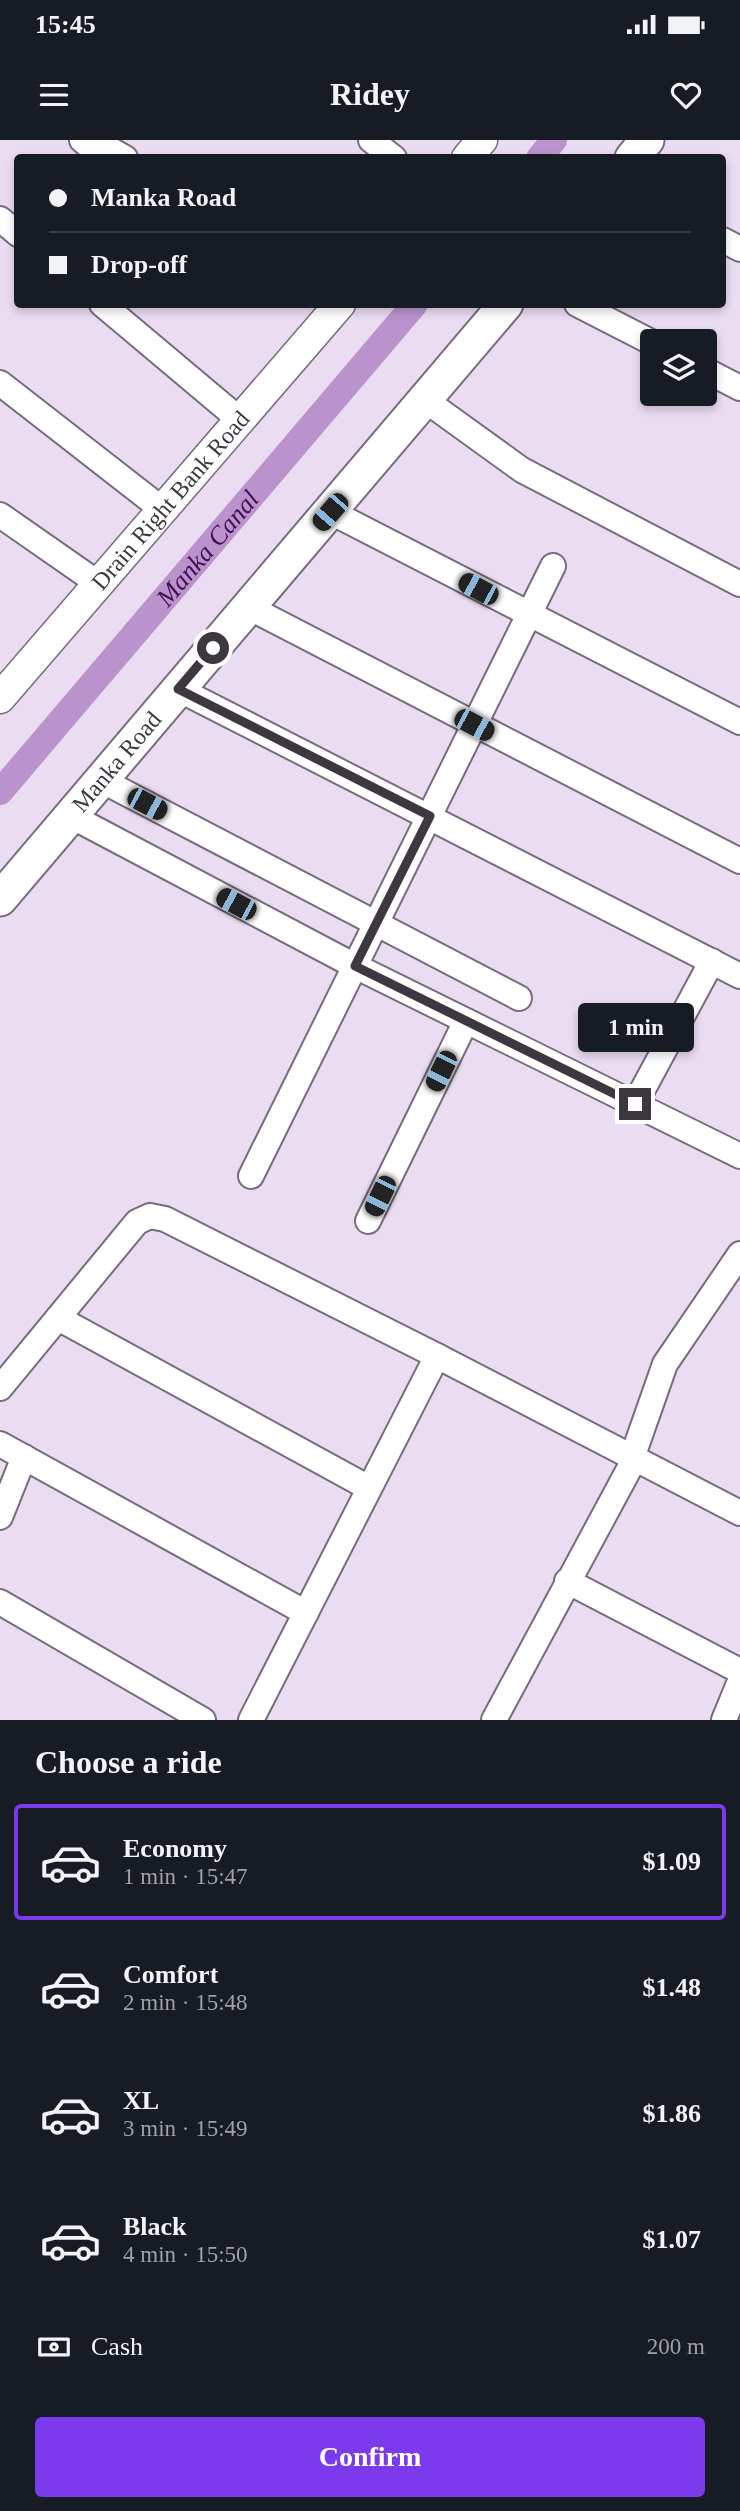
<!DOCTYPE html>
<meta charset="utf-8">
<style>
body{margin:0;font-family:"Times New Roman",serif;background:#20242c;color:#f1f3f6;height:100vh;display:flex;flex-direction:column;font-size:26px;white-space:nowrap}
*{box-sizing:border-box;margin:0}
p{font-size:23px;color:#9ea1a6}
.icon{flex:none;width:38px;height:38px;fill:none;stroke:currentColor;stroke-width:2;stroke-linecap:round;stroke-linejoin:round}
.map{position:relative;height:1580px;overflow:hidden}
.side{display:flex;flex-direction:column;background:#171b24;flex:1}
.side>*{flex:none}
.top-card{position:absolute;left:14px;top:14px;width:712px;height:154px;border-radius:7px;box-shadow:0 4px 10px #0003;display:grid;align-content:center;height:154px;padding:0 35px;background:#171b24}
.tools{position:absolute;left:640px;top:189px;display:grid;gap:14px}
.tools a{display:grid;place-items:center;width:77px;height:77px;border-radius:7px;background:#171b24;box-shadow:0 4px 10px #0003;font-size:35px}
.end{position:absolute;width:32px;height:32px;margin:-16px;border:9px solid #3d3840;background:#fff;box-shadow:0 0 0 4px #fff}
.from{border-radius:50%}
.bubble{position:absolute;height:49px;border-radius:7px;background:#171b24;box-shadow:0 4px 10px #0003;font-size:23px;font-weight:600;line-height:49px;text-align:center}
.car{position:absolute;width:21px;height:42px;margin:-21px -10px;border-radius:9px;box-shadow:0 0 5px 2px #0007;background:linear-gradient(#222 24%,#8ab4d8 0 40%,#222 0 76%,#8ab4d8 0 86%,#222 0)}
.top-card b{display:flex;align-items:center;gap:24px;height:66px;font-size:26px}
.top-card b+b{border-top:2px solid #363941}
.top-card i{width:18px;height:18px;background:#f1f3f6}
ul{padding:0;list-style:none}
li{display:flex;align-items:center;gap:21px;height:116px;margin:0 14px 10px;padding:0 21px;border:4px solid transparent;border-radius:7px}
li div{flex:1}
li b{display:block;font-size:26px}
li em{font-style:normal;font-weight:600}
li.current{border-color:#7c3aed}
li>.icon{width:63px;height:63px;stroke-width:1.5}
h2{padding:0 35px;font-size:32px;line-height:84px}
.pay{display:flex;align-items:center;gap:18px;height:77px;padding:0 35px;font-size:26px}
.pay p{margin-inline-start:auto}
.button{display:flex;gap:14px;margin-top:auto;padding:14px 35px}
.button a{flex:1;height:80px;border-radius:7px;background:#7c3aed;color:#fff;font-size:28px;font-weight:600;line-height:80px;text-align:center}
.status{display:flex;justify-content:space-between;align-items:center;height:49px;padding:0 35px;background:#171b24;direction:ltr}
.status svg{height:19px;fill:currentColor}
header{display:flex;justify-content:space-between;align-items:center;height:91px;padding:0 35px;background:#171b24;font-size:32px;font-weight:600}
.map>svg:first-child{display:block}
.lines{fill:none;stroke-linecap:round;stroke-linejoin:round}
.canal{stroke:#bb93cc;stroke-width:26}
.minor-casing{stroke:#786b7e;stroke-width:28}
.tertiary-casing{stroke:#786b7e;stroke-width:33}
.secondary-casing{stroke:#786b7e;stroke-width:37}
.minor{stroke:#fff;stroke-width:24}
.tertiary{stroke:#fff;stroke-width:30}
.secondary{stroke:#fff;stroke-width:33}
.route{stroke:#3d3840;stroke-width:9}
.labels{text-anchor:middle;stroke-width:5;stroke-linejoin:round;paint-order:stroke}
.street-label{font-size:24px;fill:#3d3840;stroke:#f8e9fe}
.water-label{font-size:26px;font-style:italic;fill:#420e54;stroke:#f8e9fe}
</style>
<div class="status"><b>15:45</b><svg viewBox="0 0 49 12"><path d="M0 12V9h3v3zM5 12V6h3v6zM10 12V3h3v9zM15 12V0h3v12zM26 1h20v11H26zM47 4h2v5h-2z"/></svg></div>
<header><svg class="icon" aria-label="menu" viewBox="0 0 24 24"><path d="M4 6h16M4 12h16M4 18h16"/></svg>Ridey<svg class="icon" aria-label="heart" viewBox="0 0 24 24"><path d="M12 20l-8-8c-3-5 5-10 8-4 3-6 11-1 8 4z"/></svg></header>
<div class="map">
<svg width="740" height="1580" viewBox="0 0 740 1580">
<rect width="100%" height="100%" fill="#eadcf1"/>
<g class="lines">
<g class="canal">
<path d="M 539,18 L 554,0"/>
<path id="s1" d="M 0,652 L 415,164"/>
</g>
<defs>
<g id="minor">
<path d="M 82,0 L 95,11 L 111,10 L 125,18"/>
<path d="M 371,0 L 394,18"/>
<path d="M 0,79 L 18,94"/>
<path d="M 723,100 L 740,109"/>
<path d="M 102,164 L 240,280"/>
<path d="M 577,164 L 653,203"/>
<path d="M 705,230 L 740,248"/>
<path d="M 0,243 L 163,370"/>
<path d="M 425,260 L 522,330 L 740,444"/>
<path d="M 329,371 L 740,582"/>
<path d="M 0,375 L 99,444"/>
<path d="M 248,467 L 740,721"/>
<path d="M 178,549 L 740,836"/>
<path d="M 101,640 L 519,858"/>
<path d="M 71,676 L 355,826 L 740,1016"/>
<path d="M 635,964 L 712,821"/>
<path d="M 251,1036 L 553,426"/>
<path d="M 368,1081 L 466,881"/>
<path d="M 58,1178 L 369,1348"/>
<path d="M 0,1248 L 137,1082 L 150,1076 L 165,1079 L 437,1216 L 740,1373"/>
<path d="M 0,1304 L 306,1473"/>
<path d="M 632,1318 L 665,1224 L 740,1114"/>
<path d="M 0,1377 L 24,1317"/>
<path d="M 567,1441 L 740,1531"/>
<path d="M 0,1462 L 203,1580"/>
<path d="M 251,1580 L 437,1216"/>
<path d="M 494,1580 L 634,1320"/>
<path d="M 724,1580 L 740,1541"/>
</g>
<g id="tertiary">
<path d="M 467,18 L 482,0"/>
<path id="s2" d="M 0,558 L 340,164"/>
</g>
<g id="secondary">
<path d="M 632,18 L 647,0"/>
<path id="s3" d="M 0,759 L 506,164"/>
</g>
</defs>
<use href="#minor" class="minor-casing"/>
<use href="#tertiary" class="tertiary-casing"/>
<use href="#secondary" class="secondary-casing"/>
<use href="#minor" class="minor"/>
<use href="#tertiary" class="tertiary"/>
<use href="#secondary" class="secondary"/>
</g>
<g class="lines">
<path class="route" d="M 213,508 L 178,549 L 430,676 L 355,826 L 635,964"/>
</g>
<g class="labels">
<g class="street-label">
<text dy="8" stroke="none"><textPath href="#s2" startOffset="261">Drain Right Bank Road</textPath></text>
<text dy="8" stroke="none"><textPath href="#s3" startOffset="180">Manka Road</textPath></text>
</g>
<g class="water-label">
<text dy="9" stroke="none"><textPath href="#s1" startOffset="320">Manka Canal</textPath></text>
</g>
</g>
</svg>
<div class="tools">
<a><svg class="icon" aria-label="layers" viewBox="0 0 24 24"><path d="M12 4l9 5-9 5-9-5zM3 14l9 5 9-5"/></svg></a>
</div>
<i class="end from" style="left:213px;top:508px"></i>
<i class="end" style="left:635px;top:964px"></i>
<div class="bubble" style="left:578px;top:863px;width:116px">1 min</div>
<i class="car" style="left:330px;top:372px;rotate:221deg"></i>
<i class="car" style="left:478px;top:449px;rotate:298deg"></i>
<i class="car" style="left:474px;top:585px;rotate:118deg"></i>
<i class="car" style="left:147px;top:664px;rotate:118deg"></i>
<i class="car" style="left:236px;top:764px;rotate:298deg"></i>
<i class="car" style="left:441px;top:931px;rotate:206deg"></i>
<i class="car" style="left:380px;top:1056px;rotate:206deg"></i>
<div class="top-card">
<b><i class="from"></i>Manka Road</b>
<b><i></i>Drop-off</b>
</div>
</div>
<section class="side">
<h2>Choose a ride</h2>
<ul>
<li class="current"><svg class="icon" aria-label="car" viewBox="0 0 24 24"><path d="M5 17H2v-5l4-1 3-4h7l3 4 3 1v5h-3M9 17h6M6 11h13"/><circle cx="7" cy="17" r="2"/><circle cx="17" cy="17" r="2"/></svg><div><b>Economy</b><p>1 min · 15:47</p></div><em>$1.09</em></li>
<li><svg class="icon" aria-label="car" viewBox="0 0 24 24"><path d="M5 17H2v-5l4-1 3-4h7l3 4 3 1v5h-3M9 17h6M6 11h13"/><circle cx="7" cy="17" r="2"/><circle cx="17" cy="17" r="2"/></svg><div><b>Comfort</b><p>2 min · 15:48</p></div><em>$1.48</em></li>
<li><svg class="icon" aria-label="car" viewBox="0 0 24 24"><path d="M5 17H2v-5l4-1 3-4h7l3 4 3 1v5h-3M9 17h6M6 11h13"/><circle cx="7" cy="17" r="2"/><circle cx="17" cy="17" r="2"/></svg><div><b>XL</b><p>3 min · 15:49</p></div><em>$1.86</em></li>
<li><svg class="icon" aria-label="car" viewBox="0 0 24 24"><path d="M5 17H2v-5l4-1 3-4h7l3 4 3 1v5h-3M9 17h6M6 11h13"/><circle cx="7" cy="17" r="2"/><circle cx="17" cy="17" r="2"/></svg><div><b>Black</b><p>4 min · 15:50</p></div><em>$1.07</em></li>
</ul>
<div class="pay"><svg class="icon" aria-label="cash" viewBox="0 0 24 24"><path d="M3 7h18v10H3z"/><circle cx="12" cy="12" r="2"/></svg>Cash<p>200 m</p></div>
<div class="button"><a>Confirm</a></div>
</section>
